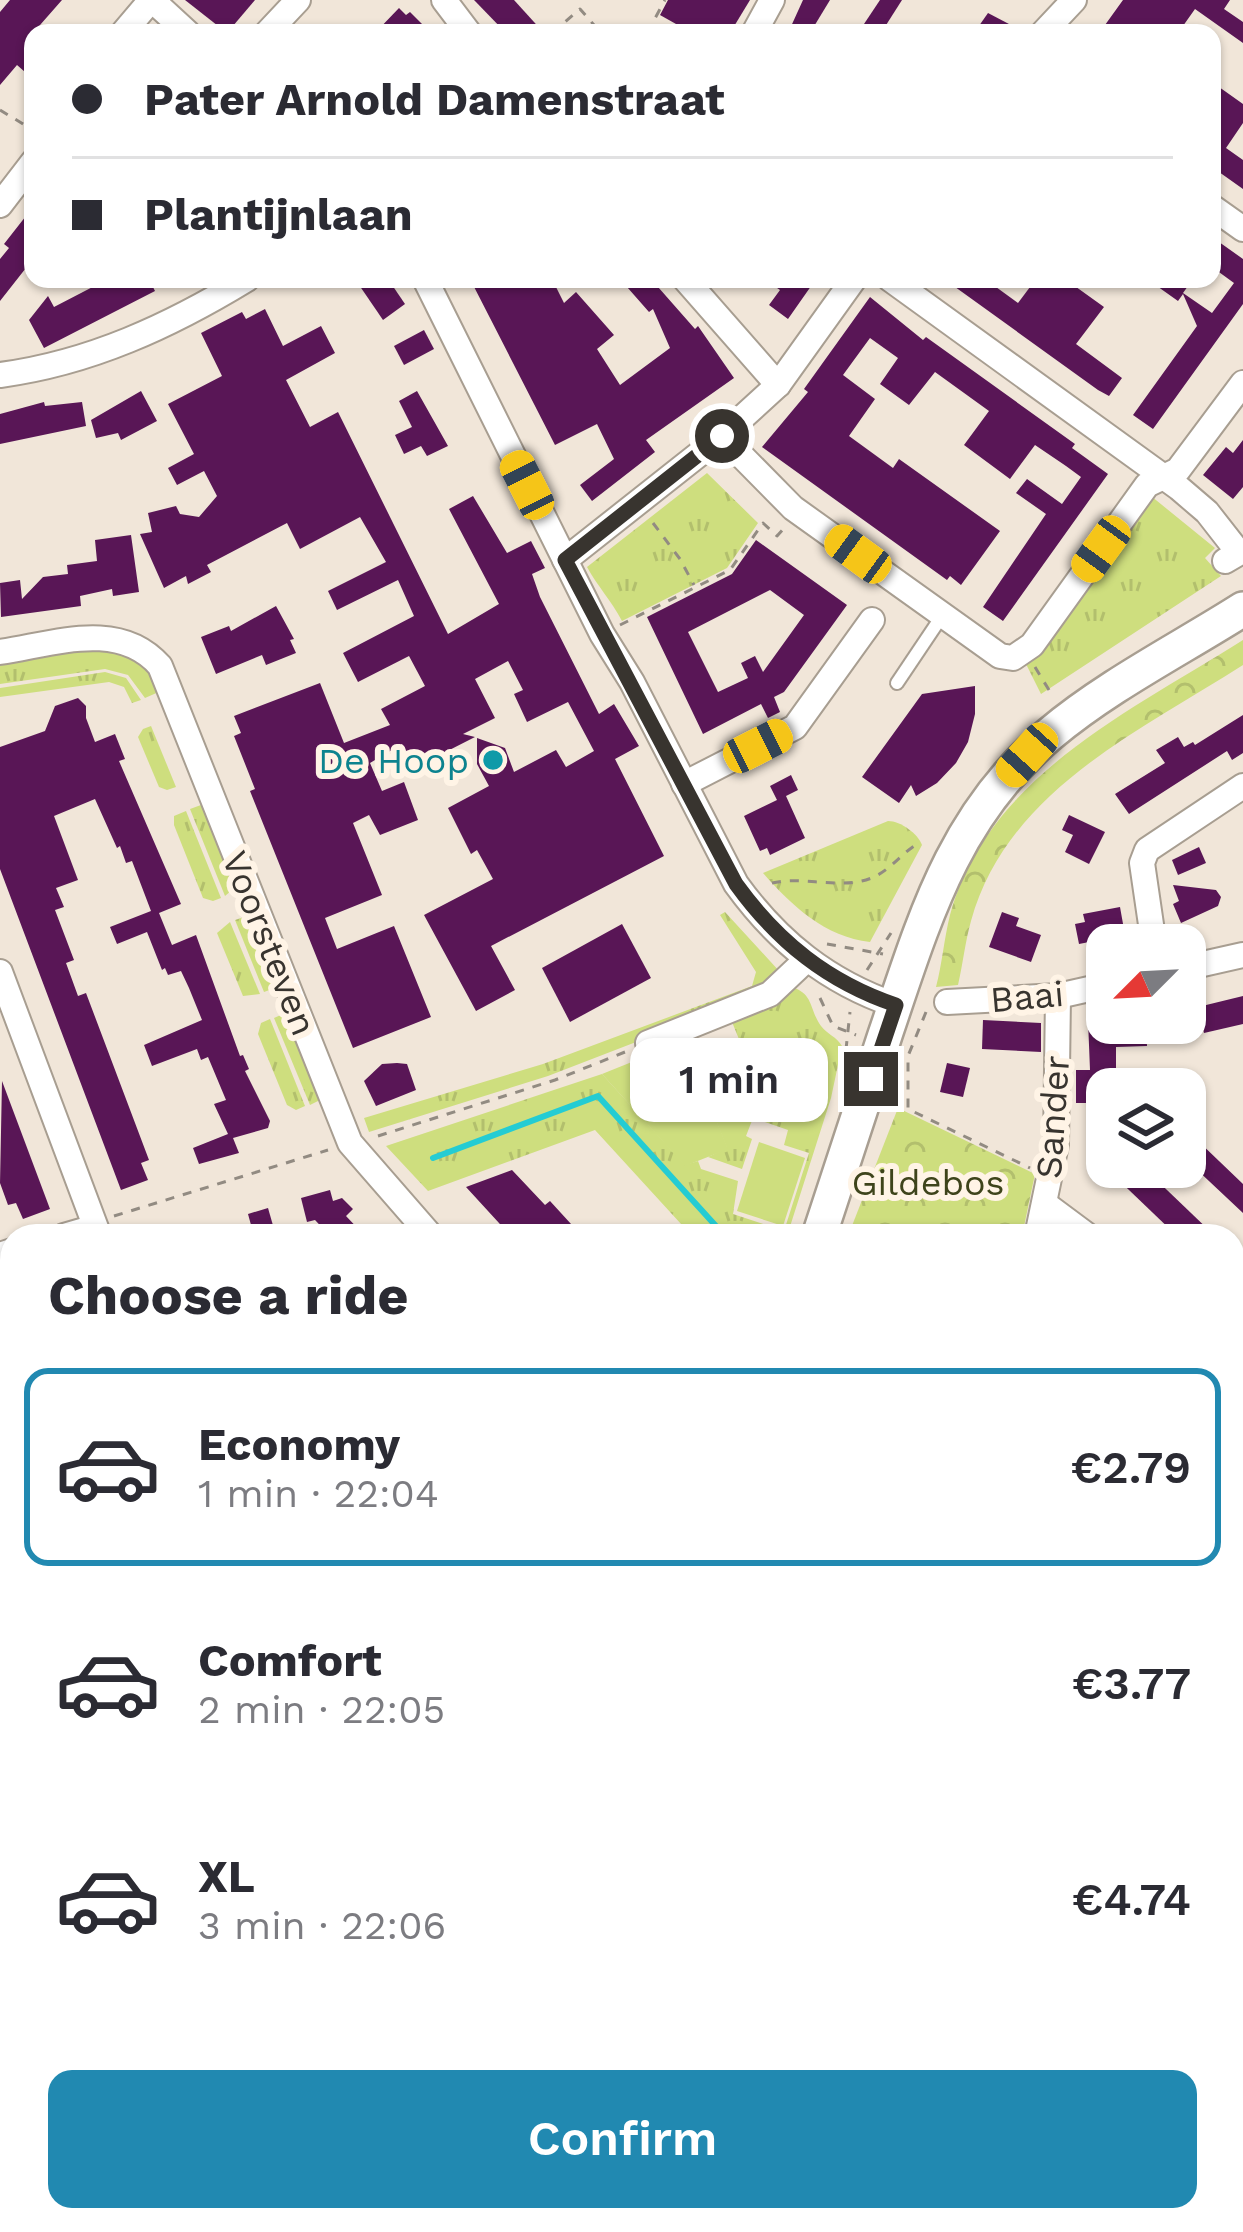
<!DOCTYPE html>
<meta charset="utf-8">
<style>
body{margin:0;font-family:"Work Sans",sans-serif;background:#f7f7f7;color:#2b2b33;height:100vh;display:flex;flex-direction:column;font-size:45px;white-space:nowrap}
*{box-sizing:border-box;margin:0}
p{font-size:39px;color:#7c7c81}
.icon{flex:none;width:66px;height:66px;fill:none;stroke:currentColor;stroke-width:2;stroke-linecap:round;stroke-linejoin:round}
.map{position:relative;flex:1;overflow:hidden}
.drawer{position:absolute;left:0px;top:1224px;width:1245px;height:1008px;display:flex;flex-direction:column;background:#fff;border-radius:36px 36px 0 0;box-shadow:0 3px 9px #0004}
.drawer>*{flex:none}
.top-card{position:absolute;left:24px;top:24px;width:1197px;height:264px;border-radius:24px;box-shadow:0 3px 9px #0004;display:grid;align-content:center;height:264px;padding:0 48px;background:#fff}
.needle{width:78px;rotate:246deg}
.controls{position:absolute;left:1086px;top:924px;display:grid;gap:24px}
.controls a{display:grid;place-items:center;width:120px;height:120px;border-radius:24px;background:#fff;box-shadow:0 3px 9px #0004;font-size:60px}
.end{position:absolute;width:54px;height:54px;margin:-27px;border:15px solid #38342f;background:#fff;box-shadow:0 0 0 6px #fff}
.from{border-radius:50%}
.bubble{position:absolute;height:84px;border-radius:24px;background:#fff;box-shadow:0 3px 9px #0004;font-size:39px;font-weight:600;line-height:84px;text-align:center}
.car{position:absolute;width:36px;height:72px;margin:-36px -18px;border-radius:15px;box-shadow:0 0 9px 3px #0007;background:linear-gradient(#f5c518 24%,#345 0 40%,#f5c518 0 76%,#345 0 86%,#f5c518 0)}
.top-card b{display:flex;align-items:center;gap:42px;height:114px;font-size:45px}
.top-card b+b{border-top:3px solid #e1e1e2}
.top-card i{width:30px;height:30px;background:#2b2b33}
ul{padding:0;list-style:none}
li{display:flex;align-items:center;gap:36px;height:198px;margin:0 24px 18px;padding:0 24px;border:6px solid transparent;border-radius:24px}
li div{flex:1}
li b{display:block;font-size:45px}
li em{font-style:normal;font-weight:600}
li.selected{border-color:#2189b1}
li>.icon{width:108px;height:108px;stroke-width:1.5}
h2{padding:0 48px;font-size:54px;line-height:144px}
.cta{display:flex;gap:24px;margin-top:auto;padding:24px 48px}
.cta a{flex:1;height:138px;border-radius:24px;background:#2189b1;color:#fff;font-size:48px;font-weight:600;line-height:138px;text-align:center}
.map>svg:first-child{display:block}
.grass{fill:url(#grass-tufts)}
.forest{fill:url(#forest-crowns)}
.pitch{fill:#cede7e}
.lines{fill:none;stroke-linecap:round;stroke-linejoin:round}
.stream{stroke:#24ccd3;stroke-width:6}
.building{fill:#591656;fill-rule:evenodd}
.service-casing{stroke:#a89e91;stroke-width:16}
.minor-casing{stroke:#a89e91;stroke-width:28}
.secondary-casing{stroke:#a89e91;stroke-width:38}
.path{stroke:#928b82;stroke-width:3;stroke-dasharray:9 9;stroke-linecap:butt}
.service{stroke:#fff;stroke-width:12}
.minor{stroke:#fff;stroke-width:24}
.secondary{stroke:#fff;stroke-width:33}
.route{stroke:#38342f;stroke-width:15}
.culture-dot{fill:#0f9aa8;stroke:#fff4e6;stroke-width:4.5}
.labels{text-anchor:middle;stroke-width:12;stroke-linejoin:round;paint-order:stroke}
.culture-label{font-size:36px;fill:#0d838f;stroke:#fff4e6;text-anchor:end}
.street-label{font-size:36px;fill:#38342f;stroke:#fff4e6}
.park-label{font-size:36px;fill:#3e441b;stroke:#fff4e6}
</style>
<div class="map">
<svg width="1243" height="2232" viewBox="0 0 1243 2232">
<defs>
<pattern id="grass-tufts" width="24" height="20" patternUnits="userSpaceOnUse" patternTransform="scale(3)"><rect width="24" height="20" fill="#cede7e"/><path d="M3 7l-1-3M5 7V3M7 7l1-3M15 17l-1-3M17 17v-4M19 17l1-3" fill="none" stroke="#b2bf6d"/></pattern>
<pattern id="forest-crowns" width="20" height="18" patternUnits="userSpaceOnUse" patternTransform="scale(3)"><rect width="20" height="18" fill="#cede7e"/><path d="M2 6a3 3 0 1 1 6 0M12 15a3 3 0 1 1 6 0" fill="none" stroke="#b2bf6d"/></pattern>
</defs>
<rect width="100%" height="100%" fill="#f1e6d9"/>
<g class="grass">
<path d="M 707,473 L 758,523 L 727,568 L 622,621 C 611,600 598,587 587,567 Z"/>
<path d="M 1151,496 L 1215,548 L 1205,558 L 1221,576 L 1041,694 L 1024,660 Z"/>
<path d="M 109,647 L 146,660 L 161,691 L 145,698 L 128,675 L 105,669 L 0,684 L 0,661 Z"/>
<path d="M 105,672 L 126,678 L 141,700 L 132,703 L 124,687 L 109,682 L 0,697 L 0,688 Z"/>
<path d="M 151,726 L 176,787 L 167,790 L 159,787 L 138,737 L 143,729 Z"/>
<path d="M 201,805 L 208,810 L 238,885 L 225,896 L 190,809 Z"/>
<path d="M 186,811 L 221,898 L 213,901 L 203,898 L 174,825 L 174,816 Z"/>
<path d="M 888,821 C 901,821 918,834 922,845 L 870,942 C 825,937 792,906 763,873 Z"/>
<path d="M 725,912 L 780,972 L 779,976 L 662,1032 L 548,1076 L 369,1132 L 364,1118 L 543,1064 L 752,986 L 756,972 L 720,915 Z"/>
<path d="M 244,917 L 252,920 L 276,981 L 275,988 L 264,992 L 235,920 Z"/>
<path d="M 230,922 L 260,994 L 243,996 L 217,933 Z"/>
<path d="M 792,987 C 814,994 809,1009 821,1026 C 827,1034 837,1037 842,1046 L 831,1098 L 787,1236 L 692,1236 L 595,1130 L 428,1191 L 386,1146 L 602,1074 L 685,1165 L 698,1161 L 701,1169 L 738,1181 L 733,1214 L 784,1231 L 809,1153 L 784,1145 L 788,1130 L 753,1118 L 746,1136 L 752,1139 L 742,1169 L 708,1157 L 727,1148 L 697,1073 L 745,1054 L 730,1017 Z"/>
<path d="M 283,1014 L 292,1020 L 320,1091 L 318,1101 L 310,1105 L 274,1018 Z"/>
<path d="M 270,1019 L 305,1106 L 296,1110 L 287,1105 L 258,1034 L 261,1023 Z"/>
</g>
<g class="forest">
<path d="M 1243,640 L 1243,665 C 1138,732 1007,791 971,921 C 965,942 963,964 958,985 L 936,987 C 942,964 944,939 950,915 C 988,776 1131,711 1243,640 Z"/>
<path d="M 898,1108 L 1035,1174 L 1022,1236 L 848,1236 Z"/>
</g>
<g class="pitch">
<path d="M 684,1041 L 728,1149 L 685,1166 L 602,1074 Z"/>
<path d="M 759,1142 L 805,1158 L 783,1226 L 737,1211 Z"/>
</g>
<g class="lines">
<g class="stream">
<path d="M 433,1158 L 598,1096 L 725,1236"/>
<path d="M 719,2232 L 723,2220"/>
</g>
</g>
<g class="building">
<path d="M 10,0 L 62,0 L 33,33 L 33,79 L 17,65 L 0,85 L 0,12 Z"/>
<path d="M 185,0 L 255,0 L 227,33 Z"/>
<path d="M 474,0 L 514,0 L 544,33 L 506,33 Z"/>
<path d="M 668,0 L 750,0 L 730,33 L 692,33 L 660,15 Z"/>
<path d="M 803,0 L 830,0 L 810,33 L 788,33 Z"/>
<path d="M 880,0 L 902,0 L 881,33 L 858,33 Z"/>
<path d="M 1123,0 L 1230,0 L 1224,9 L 1243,22 L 1243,43 L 1195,9 L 1178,33 L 1117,33 L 1105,25 Z"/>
<path d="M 399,8 L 406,15 L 410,12 L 431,33 L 375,33 Z"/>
<path d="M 988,13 L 1026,33 L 974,33 Z"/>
<path d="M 1212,82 L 1243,104 L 1243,123 L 1226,148 L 1243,160 L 1243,189 L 1212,167 Z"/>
<path d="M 33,207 L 33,259 L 0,301 L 0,259 L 9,248 L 4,244 Z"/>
<path d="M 1212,237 L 1243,259 L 1243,304 L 1153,429 L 1133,415 L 1197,326 L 1183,294 L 1178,301 L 1147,279 L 1193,279 L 1183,293 L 1212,313 L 1234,283 L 1212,267 Z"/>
<path d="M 108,279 L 149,279 L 155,291 L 44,348 L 29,320 L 48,296 L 54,307 Z"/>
<path d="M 355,279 L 388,279 L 405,304 L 383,320 Z"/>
<path d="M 470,279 L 552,279 L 564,303 L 576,292 L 614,335 L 597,349 L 620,385 L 670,348 L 653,309 L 649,312 L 620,279 L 651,279 L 695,329 L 698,326 L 734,378 L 646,440 L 655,452 L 592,501 L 580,485 L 614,459 L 597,424 L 555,445 Z"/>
<path d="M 764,279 L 816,279 L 788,319 L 769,305 L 780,290 Z"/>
<path d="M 944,279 L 985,279 L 1018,303 L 1036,279 L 1065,279 L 1104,307 L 1076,344 L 1122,378 L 1109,396 L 1098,390 Z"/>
<path d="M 870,297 L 923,340 L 926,337 L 1075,444 L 1072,448 L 1108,474 L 1003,621 L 983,607 L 1046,514 L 1016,493 L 1027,479 L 1062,504 L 1081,477 L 1066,466 L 1035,445 L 1010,479 L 964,445 L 989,411 L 935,372 L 909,405 L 880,384 L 898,358 L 870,338 L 843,375 L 875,399 L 849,436 L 893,468 L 899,459 L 1000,531 L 961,585 L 950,576 L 947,580 L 762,447 L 808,392 L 804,389 Z"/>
<path d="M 265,309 L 283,346 L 321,326 L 335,353 L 286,380 L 310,427 L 338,412 L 448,634 L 499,604 L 449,509 L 473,496 L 507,553 L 531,541 L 545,568 L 532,574 L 540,597 L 599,714 L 614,704 L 639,746 L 615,759 L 664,856 L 491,946 L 515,990 L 476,1011 L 424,915 L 493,879 L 477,850 L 471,854 L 448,808 L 489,786 L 477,764 L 477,738 L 505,748 L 514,772 L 556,750 L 566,767 L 594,751 L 568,702 L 527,722 L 514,694 L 523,690 L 508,661 L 475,679 L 495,718 L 463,734 L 475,737 L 416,767 L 402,744 L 370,763 L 382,791 L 404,782 L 418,820 L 380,835 L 369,815 L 353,823 L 382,895 L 325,918 L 337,949 L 394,926 L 431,1017 L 353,1048 L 250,791 L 255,789 L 234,736 L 241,733 L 234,716 L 320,683 L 344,743 L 390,725 L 381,709 L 425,686 L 409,656 L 358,682 L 343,653 L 414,616 L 398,580 L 337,610 L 328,591 L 386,562 L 360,517 L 300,549 L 287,523 L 207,565 L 211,572 L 188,584 L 186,576 L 164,588 L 140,534 L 152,532 L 148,513 L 176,506 L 180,514 L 199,517 L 217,496 L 204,471 L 177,485 L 168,468 L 194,454 L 168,404 L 222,376 L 201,333 L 242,312 L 246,319 Z"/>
<path d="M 424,330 L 434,349 L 404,365 L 394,346 Z"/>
<path d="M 141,391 L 157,421 L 121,440 L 118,433 L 96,438 L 91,420 Z"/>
<path d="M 417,391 L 448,446 L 427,456 L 421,446 L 404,454 L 395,435 L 412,427 L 399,401 Z"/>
<path d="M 44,402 L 45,406 L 82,402 L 86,426 L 0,444 L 0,414 Z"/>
<path d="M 1243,440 L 1243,487 L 1233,499 L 1203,475 L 1226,447 L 1233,453 Z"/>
<path d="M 131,535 L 139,592 L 113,596 L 112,589 L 80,596 L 81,606 L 1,617 L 0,583 L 20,580 L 22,599 L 43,577 L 68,574 L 67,565 L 97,561 L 95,540 Z"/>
<path d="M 756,540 L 847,605 L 784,692 L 774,697 L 780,712 L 768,718 L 761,704 L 703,734 L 647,617 L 732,574 ZM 770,590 L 804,615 L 763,672 L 755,656 L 741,663 L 748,678 L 718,692 L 688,632 Z"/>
<path d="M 276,606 L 294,639 L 290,640 L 296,653 L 266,665 L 262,655 L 216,674 L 201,637 L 229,626 L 231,631 Z"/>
<path d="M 975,686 L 975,714 L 968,742 L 956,763 L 937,783 L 916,796 L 911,785 L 899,803 L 862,777 L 922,694 Z"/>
<path d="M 78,698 L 86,706 L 86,718 L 95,742 L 115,734 L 125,759 L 119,761 L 181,904 L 159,913 L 172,945 L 196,935 L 240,1056 L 243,1055 L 249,1069 L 245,1071 L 270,1121 L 268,1128 L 233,1138 L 239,1153 L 199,1164 L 193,1148 L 228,1134 L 214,1104 L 226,1100 L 208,1057 L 201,1060 L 197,1049 L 152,1066 L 144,1045 L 202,1020 L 189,988 L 181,971 L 168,975 L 165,968 L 162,970 L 147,932 L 117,944 L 110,927 L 151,911 L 132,861 L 126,863 L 120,846 L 117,848 L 95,799 L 54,816 L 78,880 L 56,888 L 64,907 L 55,910 L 74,960 L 66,963 L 78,996 L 86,993 L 149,1160 L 141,1163 L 148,1180 L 121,1190 L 0,869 L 0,747 L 45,731 L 55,706 Z"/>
<path d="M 1243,715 L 1243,753 L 1232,760 L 1227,751 L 1129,814 L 1115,794 L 1165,763 L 1156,750 L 1178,737 L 1184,747 L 1193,742 L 1195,745 Z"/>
<path d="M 791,775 L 798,790 L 786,796 L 805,838 L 770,855 L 767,848 L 760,851 L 744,816 L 777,800 L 770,786 Z"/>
<path d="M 1069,815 L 1105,832 L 1089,864 L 1065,852 L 1073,835 L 1062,830 Z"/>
<path d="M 1199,847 L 1206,863 L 1178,875 L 1172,860 Z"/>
<path d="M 1173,885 L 1216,890 L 1221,897 L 1218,906 L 1181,923 L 1173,904 L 1179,901 Z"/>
<path d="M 1120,907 L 1125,935 L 1079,944 L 1075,924 L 1085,922 L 1083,914 Z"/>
<path d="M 1002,912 L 1019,918 L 1016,926 L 1041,935 L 1031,962 L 989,947 Z"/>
<path d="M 622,924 L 651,978 L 570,1022 L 542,968 Z"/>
<path d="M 1243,996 L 1243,1024 L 1204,1033 L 1198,1007 Z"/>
<path d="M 1107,1019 L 1107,1023 L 1146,1023 L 1147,1046 L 1116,1047 L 1116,1089 L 1107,1089 L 1107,1103 L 1076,1103 L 1076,1070 L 1090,1070 L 1088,1020 Z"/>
<path d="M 983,1020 L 1041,1023 L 1041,1052 L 982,1049 Z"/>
<path d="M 397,1063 L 407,1064 L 416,1090 L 376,1106 L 364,1081 L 382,1064 Z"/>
<path d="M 947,1063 L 970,1068 L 963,1097 L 940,1092 Z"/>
<path d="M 2,1081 L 50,1209 L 23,1219 L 16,1203 L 8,1205 L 0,1183 Z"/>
<path d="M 1195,1138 L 1243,1184 L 1243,1213 L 1193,1166 L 1185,1175 L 1185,1149 Z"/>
<path d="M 1105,1167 L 1143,1167 L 1215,1236 L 1177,1236 Z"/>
<path d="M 512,1170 L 545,1205 L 550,1201 L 582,1236 L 511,1236 L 466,1187 Z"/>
<path d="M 330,1190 L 333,1201 L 342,1198 L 353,1209 L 346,1216 L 365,1236 L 330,1236 L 315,1220 L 307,1222 L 301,1198 Z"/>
<path d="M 268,1208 L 276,1236 L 254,1236 L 248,1214 Z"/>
</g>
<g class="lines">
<defs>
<path id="service" d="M 897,683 L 942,616"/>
<g id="minor">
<path d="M 152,0 L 188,33"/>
<path d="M 444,0 L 469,33"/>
<path d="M 123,33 L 151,0"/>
<path d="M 267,33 L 298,0"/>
<path d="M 754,33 L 772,0"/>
<path d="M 1043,33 L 1074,0"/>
<path d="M 0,205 L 33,162"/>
<path d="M 1212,207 L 1243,229"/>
<path d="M 425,279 L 602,634 L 632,682 L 736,884 C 778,942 828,982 895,1005"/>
<path d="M 685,279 L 778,385"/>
<path d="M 890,279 L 1179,488 L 1207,512 L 1239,553 L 1225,561"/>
<path d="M 0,375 C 90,363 170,326 247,279"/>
<path d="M 722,436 L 793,508 L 1000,656 L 1013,658 L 1032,645 L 1147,485 L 1178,470 L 1243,383"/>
<path d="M 565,560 L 722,436 L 778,385 L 854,279"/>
<path d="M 0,652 C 54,644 119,619 160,666 L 350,1143 L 431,1236"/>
<path d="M 684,784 L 795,727 L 872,620"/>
<path d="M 1154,945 L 1142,863 L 1147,850 L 1243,786"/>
<path d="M 1185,968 L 1243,955"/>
<path d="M 0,972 L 99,1236"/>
<path d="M 947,1002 L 1058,996 L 1107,985"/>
<path d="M 648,1043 L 770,994 L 806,960"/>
<path d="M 1045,1204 L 1088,1236"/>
<path d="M 64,1236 L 95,1227"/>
<path d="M 1037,1236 L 1056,1145 L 1058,996"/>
<path d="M 0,1255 L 12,1251"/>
<path d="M 1233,1343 L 1243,1350"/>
<path d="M 1233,1784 L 1243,1788"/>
<path d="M 1233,2103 L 1243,2091"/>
<path d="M 1051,2220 L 1101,2232"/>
<path d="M 735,2232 L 739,2220"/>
<path d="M 932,2232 L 934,2220"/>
<path d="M 1170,2232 L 1174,2220"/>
</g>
<g id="secondary">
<path d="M 819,1236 C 841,1169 863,1102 885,1035 C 924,920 953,816 1050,734 C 1107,686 1180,649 1243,609"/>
<path d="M 0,1712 L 12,1708"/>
<path d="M 1233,1845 L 1243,1850"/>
</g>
</defs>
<use href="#service" class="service-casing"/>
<use href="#minor" class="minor-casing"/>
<use href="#secondary" class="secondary-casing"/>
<g class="path">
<path d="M 552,33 L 580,9 L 601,33"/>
<path d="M 647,33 L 665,0"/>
<path d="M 0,110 L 33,130"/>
<path d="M 653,523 L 680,559 L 694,585"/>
<path d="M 620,625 L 730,570 L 763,523 L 777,536 L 785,527"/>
<path d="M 1035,667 L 1052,695"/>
<path d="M 772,883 C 806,875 844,892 876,876 C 891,868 901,855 914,846 L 921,847"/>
<path d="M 827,944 L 883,954"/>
<path d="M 867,970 L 891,933"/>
<path d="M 820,998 L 833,1026 L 856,1035"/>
<path d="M 926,1012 L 908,1056 L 908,1109 L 1030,1168"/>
<path d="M 844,1068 L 850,1012"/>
<path d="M 378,1136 L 555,1080 L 630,1050"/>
<path d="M 114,1216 L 328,1150"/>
<path d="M 1233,1580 L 1243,1582"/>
</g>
<use href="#service" class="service"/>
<use href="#minor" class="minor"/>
<use href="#secondary" class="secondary"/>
</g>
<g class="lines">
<path class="route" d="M 722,436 L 565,560 L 736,884 C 778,942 828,982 896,1005 L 871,1079"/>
</g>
<circle class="culture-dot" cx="493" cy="760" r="12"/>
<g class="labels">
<g class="culture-label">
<text x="469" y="773">De Hoop</text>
</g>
<g class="street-label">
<text transform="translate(270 943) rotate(68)" y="13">Voorsteven</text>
<text transform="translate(1027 996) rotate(-5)" y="13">Baai</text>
<text transform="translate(1052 1117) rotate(-86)" y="13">Sander</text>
</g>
<g class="park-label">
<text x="928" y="1195">Gildebos</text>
</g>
</g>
</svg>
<div class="controls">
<a><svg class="needle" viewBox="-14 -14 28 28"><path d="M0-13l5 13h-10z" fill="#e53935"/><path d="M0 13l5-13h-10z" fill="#7c7c81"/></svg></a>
<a><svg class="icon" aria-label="layers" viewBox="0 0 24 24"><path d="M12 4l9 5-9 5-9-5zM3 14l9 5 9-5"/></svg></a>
</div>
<i class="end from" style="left:722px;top:436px"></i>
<i class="end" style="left:871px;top:1079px"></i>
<div class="bubble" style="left:630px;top:1038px;width:198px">1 min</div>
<i class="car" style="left:527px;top:485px;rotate:333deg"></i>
<i class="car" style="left:1101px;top:549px;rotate:216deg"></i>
<i class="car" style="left:858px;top:554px;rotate:306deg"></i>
<i class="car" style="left:758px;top:746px;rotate:63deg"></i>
<i class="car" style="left:1027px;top:755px;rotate:222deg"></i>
<div class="top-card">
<b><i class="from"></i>Pater Arnold Damenstraat</b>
<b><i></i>Plantijnlaan</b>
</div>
<section class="drawer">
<h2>Choose a ride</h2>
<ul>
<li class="selected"><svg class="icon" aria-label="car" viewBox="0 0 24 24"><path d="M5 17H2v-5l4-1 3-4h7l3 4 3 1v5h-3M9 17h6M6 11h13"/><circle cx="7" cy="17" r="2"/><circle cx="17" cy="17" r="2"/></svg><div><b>Economy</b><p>1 min · 22:04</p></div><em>€2.79</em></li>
<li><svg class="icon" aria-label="car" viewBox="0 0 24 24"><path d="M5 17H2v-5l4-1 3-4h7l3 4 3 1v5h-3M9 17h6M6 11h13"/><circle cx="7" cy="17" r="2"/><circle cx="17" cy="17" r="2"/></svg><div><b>Comfort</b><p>2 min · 22:05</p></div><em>€3.77</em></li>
<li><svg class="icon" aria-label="car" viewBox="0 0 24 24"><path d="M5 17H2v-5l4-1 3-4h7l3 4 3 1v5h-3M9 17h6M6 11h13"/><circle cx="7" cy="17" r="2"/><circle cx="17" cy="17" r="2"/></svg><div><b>XL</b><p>3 min · 22:06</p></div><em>€4.74</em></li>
</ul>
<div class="cta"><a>Confirm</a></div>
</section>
</div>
